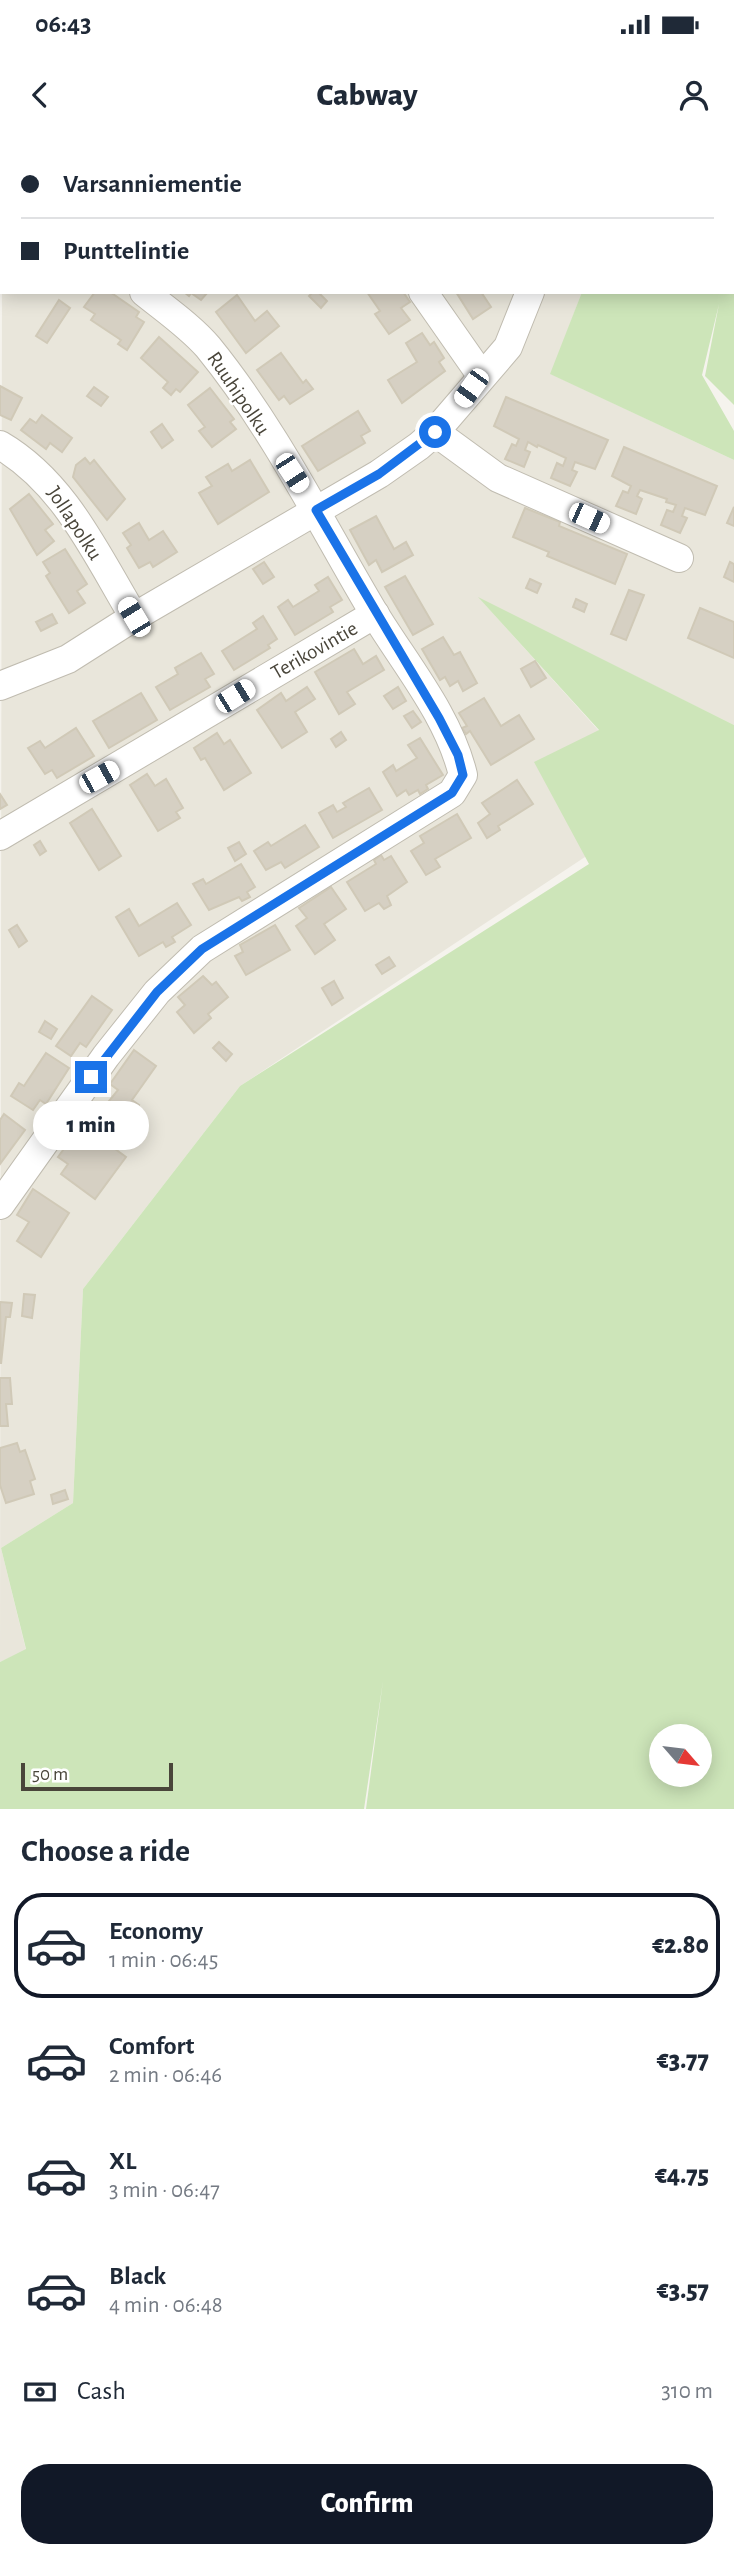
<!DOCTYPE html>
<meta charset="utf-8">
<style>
body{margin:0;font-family:"Alegreya Sans",sans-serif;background:#f6f6f7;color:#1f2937;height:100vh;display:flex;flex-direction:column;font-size:26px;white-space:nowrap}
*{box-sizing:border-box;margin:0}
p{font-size:23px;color:#747a83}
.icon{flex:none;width:38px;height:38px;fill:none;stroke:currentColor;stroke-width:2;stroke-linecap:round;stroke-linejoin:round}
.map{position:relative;height:1669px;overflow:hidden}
.sheet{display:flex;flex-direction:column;background:#fff;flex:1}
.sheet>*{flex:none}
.guide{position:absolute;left:0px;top:0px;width:735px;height:154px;box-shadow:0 4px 18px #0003;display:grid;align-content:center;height:154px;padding:0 21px;background:#fff}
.needle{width:46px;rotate:118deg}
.fabs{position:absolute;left:649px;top:1584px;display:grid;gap:14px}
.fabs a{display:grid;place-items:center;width:63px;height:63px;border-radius:50%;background:#fff;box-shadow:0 4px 18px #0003;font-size:35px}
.scale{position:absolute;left:21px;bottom:18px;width:152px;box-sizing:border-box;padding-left:7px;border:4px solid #49453a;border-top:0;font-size:19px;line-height:24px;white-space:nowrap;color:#49453a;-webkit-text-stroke:5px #fff;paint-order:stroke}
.end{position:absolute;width:32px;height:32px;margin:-16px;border:9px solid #1a73e8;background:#fff;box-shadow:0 0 0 4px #fff}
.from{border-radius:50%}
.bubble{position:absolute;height:49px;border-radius:24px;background:#fff;box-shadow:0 4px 18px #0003;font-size:23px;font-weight:800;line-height:49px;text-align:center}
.car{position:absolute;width:21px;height:42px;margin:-21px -10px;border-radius:9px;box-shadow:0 0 5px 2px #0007;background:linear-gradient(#fff 24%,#345 0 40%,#fff 0 76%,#345 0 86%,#fff 0)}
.guide b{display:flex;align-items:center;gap:24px;height:66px;font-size:26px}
.guide b+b{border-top:2px solid #e0e1e3}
.guide i{width:18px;height:18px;background:#1f2937}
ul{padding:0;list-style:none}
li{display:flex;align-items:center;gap:21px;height:105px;margin:0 14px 10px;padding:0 7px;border:4px solid transparent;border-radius:28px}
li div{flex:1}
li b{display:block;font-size:26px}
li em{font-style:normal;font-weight:800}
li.current{border-color:#111827}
li>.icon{width:63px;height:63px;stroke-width:1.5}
h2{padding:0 21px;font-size:32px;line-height:84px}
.pay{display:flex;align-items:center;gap:18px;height:77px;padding:0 21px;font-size:26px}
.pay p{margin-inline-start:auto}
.cta{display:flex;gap:14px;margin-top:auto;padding:14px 21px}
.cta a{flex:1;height:80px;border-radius:28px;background:#111827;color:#fff;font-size:28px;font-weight:800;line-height:80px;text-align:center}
.status{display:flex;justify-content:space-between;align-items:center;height:49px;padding:0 35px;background:#fff;direction:ltr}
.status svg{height:19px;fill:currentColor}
header{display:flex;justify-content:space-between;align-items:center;height:91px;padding:0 21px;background:#fff;font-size:32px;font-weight:800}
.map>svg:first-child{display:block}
.residential{fill:#e9e6db}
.green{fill:#cde5b9;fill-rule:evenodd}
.building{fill:#d6d0c3;stroke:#d0c9b7;stroke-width:2}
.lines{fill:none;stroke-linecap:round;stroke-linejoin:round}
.minor-casing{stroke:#c0bcb0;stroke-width:30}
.minor{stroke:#fff;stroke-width:28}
.route{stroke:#1a73e8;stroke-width:9}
.labels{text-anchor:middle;stroke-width:5;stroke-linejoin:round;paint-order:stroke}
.street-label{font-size:21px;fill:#49453a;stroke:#fff}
</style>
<div class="status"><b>06:43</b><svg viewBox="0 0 49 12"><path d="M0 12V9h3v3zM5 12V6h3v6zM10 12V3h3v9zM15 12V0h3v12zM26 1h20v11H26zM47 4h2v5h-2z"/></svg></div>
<header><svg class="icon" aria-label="back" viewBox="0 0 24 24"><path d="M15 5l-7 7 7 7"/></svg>Cabway<svg class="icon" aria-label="person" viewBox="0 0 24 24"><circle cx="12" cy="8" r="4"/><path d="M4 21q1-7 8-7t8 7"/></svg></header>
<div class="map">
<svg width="734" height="1669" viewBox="0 0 734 1669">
<rect width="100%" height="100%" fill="#f5f3ed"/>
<g class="residential">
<path d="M 136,0 L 450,0 L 451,2 L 135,2 Z"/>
<path d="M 2,125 L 2,152 L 582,152 L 551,234 L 734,320 L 734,585 L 480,459 L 599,591 L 588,715 L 240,946 L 83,1149 L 73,1363 L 1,1408 L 26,1510 L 0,1522 Z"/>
</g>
<g class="green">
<path d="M 0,0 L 136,0 L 2,2 L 0,128 Z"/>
<path d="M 450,0 L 734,0 L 734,265 L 705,236 L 719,164 L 702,235 L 734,291 L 734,320 L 550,234 L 582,152 L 733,152 L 733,2 Z"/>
<path d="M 478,457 L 734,585 L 734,1669 L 366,1669 L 383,1541 L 364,1669 L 0,1669 L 0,1522 L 26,1509 L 1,1408 L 73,1363 L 83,1149 L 240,946 L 589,724 L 534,622 L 599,590 ZM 662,1596 L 700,1596 L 700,1634 L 662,1634 Z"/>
</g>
<g class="building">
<path d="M 95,152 L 110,152 L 139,172 L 136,177 L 144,182 L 127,210 L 118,204 L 121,200 L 91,180 L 95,174 L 84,167 Z"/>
<path d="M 184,152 L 208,152 L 201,160 L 191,153 L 189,156 Z"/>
<path d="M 313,152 L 318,152 L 327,161 L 321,168 L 309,156 Z"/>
<path d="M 367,152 L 403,152 L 410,162 L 401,168 L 410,180 L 389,194 L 375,174 L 380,171 Z"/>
<path d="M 456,152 L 481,152 L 491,167 L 473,179 Z"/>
<path d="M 237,155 L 255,181 L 267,171 L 279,186 L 246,213 L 216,172 Z"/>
<path d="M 59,160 L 70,168 L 47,203 L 36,196 Z"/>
<path d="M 422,193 L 430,205 L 434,202 L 444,218 L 439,222 L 445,231 L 402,263 L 388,240 L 417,222 L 406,203 Z"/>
<path d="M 159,197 L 198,232 L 180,252 L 176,249 L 171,255 L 163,248 L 168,242 L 141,218 Z"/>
<path d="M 281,213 L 303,243 L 306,240 L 313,249 L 290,264 L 284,256 L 279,260 L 257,230 Z"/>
<path d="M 0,246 L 22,258 L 11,280 L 0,275 Z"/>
<path d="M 94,247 L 108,257 L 101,266 L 87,256 Z"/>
<path d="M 210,248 L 234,279 L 230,282 L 236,289 L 212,307 L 199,291 L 205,287 L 188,265 Z"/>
<path d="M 506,257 L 608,300 L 595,329 L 575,322 L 572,330 L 577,332 L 570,346 L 551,338 L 557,323 L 563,326 L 566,318 L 538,305 L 537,307 L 528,302 L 525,310 L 530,312 L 524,327 L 505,319 L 512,304 L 516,306 L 519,299 L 494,286 Z"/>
<path d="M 358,271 L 370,291 L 361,296 L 365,303 L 318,331 L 302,306 Z"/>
<path d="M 42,275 L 72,298 L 62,312 L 50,303 L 46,309 L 21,290 L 30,279 L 36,283 Z"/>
<path d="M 162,284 L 173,300 L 162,308 L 151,292 Z"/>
<path d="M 624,307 L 717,346 L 705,375 L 685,368 L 682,376 L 687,378 L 680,393 L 661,385 L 667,370 L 673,372 L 676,365 L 666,362 L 667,359 L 640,350 L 637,356 L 642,359 L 636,374 L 616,366 L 623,351 L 628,353 L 631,346 L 612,336 Z"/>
<path d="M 85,318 L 90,324 L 94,320 L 125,359 L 107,380 L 73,337 L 76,325 Z"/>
<path d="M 250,320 L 269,352 L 218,384 L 199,353 L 212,346 L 206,337 L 228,324 L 232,331 Z"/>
<path d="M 29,354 L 53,384 L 45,390 L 54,401 L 37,415 L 10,369 Z"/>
<path d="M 734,367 L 734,386 L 727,383 Z"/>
<path d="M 525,368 L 560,382 L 559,386 L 627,414 L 615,444 L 547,416 L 549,412 L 513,397 Z"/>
<path d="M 376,376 L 394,409 L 406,402 L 413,415 L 382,432 L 376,420 L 369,425 L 350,390 Z"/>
<path d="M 139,383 L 149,400 L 163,391 L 177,412 L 153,427 L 150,422 L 139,428 L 127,408 L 131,405 L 123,393 Z"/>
<path d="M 65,409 L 87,444 L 77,451 L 85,463 L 69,473 L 46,436 L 50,433 L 43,422 Z"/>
<path d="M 264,422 L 274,437 L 263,444 L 253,429 Z"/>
<path d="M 730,422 L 734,424 L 734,442 L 724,437 Z"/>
<path d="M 405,436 L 433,484 L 413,495 L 385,447 Z"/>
<path d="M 328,437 L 342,460 L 330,467 L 333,472 L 295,495 L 278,467 L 288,460 L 293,467 L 319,451 L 315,445 Z"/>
<path d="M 530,439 L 541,444 L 537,453 L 526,448 Z"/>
<path d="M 629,450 L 644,455 L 626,500 L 611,494 Z"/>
<path d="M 576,459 L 587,464 L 584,472 L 573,467 Z"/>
<path d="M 700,468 L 734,482 L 734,518 L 688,498 Z"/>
<path d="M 52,474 L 57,483 L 41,491 L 36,482 Z"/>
<path d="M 263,476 L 277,499 L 268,505 L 270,508 L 234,530 L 222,511 L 257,489 L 253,483 Z"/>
<path d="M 443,497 L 454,515 L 460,512 L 477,543 L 463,551 L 458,541 L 450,546 L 445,537 L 440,540 L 422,509 Z"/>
<path d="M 354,509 L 363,524 L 376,516 L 384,530 L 347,552 L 355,564 L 339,574 L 315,532 Z"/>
<path d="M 201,513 L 214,534 L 205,539 L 210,547 L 170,570 L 156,547 L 178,534 L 175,528 Z"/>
<path d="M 535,521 L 546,538 L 531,547 L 521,529 Z"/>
<path d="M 307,547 L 315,559 L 295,572 L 307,592 L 282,608 L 257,570 L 281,553 L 286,561 Z"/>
<path d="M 398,547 L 406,561 L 393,569 L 384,556 Z"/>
<path d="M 141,553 L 157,580 L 109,608 L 93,581 Z"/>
<path d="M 484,558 L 501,586 L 519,575 L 534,599 L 491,625 L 470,591 L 466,594 L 462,588 L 467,586 L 459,573 Z"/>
<path d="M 413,571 L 421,582 L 412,588 L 404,576 Z"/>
<path d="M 76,588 L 94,616 L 57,638 L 52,630 L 45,634 L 28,608 L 40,601 L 45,608 Z"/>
<path d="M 341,592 L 346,600 L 336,607 L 331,599 Z"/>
<path d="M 217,593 L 224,604 L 230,600 L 251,633 L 224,650 L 205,618 L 201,620 L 194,608 Z"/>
<path d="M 420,598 L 443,635 L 426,645 L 428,649 L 420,654 L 418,650 L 409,655 L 406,650 L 397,656 L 383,632 L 393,625 L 396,631 L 417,618 L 408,605 Z"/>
<path d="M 147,634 L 155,646 L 166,639 L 183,668 L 176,672 L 180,678 L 158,691 L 130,645 Z"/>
<path d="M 517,640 L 533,664 L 498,686 L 500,690 L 487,698 L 478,683 L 490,674 L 482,663 Z"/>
<path d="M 369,648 L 382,670 L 333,698 L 319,673 L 333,665 L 337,672 L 346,667 L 343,663 Z"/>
<path d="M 0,654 L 7,665 L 0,669 Z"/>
<path d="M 92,669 L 121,716 L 99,730 L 70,683 Z"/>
<path d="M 457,674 L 471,698 L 435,719 L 440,727 L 426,735 L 411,711 L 424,703 L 420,696 Z"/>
<path d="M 305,685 L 319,707 L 285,728 L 281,722 L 266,730 L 254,711 L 268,702 L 271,706 Z"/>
<path d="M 40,701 L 46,711 L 40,715 L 34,705 Z"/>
<path d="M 239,702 L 246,714 L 235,721 L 228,708 Z"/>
<path d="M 381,715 L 384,720 L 391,716 L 407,742 L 387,756 L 391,765 L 384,769 L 379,763 L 365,771 L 347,742 L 376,724 L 374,720 Z"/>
<path d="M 241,724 L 255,747 L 247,752 L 250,757 L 242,761 L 239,757 L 209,770 L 193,744 L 203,739 L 206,744 Z"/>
<path d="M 331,747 L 346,769 L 324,784 L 335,800 L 315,814 L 296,786 L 307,778 L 299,768 Z"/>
<path d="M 177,763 L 191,785 L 172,797 L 175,802 L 166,807 L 163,802 L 139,816 L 116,777 L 129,769 L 139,786 Z"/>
<path d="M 17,785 L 27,801 L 19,807 L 9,790 Z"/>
<path d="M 275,785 L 290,810 L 246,835 L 235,816 L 243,812 L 240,805 Z"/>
<path d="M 389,817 L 395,826 L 382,834 L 376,825 Z"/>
<path d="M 203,836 L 212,845 L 216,842 L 228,857 L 208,874 L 211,878 L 194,893 L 177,872 L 185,865 L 178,857 Z"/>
<path d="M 334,841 L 343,858 L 332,865 L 322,848 Z"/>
<path d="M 92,856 L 112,870 L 86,907 L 80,903 L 71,916 L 56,906 Z"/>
<path d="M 45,881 L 57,889 L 51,899 L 39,892 Z"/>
<path d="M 219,902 L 232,914 L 226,921 L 213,908 Z"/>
<path d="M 134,910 L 156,926 L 132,960 L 139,965 L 131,977 L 109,961 L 118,950 L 110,944 Z"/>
<path d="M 46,913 L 69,928 L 46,964 L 40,960 L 33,970 L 11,956 L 19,943 L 24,946 Z"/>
<path d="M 91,972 L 107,984 L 104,988 L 113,995 L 107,1003 L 126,1017 L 95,1059 L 61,1034 L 68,1024 L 58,1017 Z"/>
<path d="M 4,974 L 25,990 L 0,1024 L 0,980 Z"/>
<path d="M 33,1049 L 69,1073 L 41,1117 L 17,1101 L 29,1082 L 17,1075 Z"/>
<path d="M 24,1154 L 35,1155 L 32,1178 L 22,1176 Z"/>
<path d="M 0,1162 L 12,1163 L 10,1177 L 6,1177 L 1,1224 Z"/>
<path d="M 0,1238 L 10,1238 L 12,1264 L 6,1264 L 8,1286 L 0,1286 Z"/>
<path d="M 17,1303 L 20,1312 L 25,1310 L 35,1339 L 30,1341 L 34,1354 L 6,1363 L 0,1345 L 0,1308 Z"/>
<path d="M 65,1350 L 68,1359 L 53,1364 L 51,1355 Z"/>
</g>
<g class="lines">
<defs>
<g id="minor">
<path d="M 287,0 L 289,2"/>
<path d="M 583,2 L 584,0"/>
<path d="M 423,152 L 481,235"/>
<path d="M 435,292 L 498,338 L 679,418"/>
<path d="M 0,305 C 65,343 96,414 134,477"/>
<path d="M 0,546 L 68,519 L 134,477 L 379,334 L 419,306 L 435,292 L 508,207 L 530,152"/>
<path d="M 0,696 L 375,474"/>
<path d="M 0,1065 L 106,916 L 157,852 L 202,809 L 452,653 L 463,635 C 449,576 405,524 374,473 C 321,384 274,288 208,207 C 191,187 165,169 144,152"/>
</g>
</defs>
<use href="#minor" class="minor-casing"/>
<use href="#minor" class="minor"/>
</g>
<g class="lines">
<path class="route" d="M 91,937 L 157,852 L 202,809 L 452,653 L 463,635 L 458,615 L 439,578 L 316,370 L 379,334 L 435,292"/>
</g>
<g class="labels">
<g class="street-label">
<text transform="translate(239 253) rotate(56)" y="7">Ruuhipolku</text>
<text transform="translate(75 383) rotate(57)" y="7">Jollapolku</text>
<text transform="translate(314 510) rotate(-30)" y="7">Terikovintie</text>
</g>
</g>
</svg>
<div class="fabs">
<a><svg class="needle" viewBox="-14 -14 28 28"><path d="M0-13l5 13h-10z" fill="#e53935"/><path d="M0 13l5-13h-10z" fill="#747a83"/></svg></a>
</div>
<div class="scale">50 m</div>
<i class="end from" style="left:435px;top:292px"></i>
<i class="end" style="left:91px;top:937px"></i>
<div class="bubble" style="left:33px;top:961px;width:116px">1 min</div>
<i class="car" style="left:471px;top:248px;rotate:216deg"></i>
<i class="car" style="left:292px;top:333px;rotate:147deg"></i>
<i class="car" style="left:589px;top:378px;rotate:114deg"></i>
<i class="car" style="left:134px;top:477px;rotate:329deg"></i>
<i class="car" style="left:235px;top:556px;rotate:58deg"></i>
<i class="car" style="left:99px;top:637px;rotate:61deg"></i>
<div class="guide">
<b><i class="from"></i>Varsanniementie</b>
<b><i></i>Punttelintie</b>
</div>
</div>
<section class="sheet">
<h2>Choose a ride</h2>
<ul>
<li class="current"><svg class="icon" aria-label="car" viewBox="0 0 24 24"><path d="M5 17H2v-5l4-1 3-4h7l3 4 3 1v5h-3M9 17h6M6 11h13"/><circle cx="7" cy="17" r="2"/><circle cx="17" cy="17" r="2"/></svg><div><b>Economy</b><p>1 min · 06:45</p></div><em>€2.80</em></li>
<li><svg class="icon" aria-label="car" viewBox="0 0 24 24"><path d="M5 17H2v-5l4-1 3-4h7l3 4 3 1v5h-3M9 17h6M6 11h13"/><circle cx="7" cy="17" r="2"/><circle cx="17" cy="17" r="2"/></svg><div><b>Comfort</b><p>2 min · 06:46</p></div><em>€3.77</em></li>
<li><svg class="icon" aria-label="car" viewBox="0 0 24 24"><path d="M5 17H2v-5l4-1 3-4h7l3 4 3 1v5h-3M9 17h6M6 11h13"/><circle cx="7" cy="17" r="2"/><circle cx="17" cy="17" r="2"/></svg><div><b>XL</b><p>3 min · 06:47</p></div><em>€4.75</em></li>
<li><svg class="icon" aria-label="car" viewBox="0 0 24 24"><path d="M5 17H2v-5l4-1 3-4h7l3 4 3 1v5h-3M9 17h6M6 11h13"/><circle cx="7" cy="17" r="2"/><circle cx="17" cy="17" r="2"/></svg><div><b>Black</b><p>4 min · 06:48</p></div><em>€3.57</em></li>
</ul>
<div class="pay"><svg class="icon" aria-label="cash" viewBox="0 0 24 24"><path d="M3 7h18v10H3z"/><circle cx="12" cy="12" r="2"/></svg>Cash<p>310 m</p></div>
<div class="cta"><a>Confirm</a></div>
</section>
